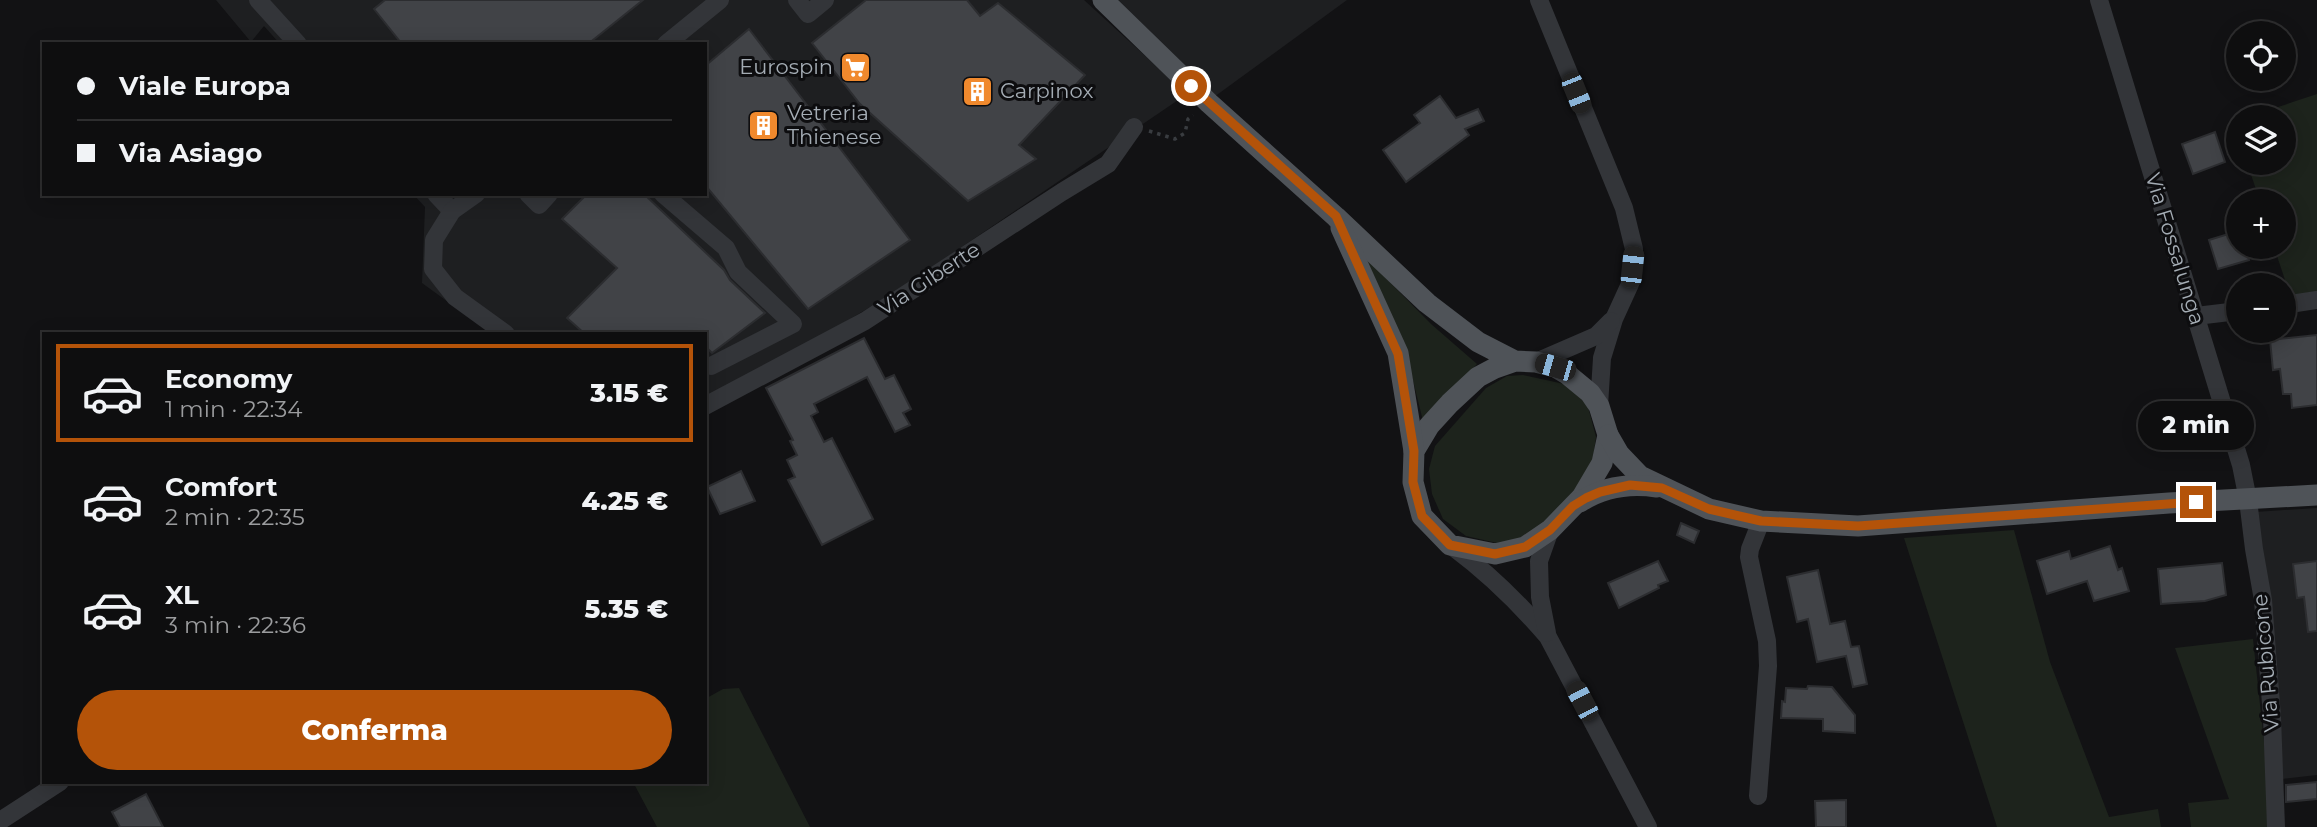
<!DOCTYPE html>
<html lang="it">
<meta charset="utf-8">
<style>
body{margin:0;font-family:Montserrat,sans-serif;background:#171718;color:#f1f3f6;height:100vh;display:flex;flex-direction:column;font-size:26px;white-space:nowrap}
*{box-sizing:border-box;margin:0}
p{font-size:23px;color:#9b9c9e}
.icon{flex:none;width:38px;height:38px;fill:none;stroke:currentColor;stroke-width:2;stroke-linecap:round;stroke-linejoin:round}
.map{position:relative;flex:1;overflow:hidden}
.sheet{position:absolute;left:42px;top:332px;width:665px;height:452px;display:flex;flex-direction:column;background:#0e0e0f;border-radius:0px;box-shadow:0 4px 18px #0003,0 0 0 2px #2e2e2f}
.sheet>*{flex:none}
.hud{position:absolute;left:42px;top:42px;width:665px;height:154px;border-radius:0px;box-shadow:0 4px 18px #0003,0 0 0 2px #2e2e2f;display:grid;align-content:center;height:154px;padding:0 35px;background:#0e0e0f}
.tools{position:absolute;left:2226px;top:21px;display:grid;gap:14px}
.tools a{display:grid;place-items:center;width:70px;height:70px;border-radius:50%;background:#0e0e0f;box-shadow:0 4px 18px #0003,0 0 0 2px #2e2e2f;font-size:35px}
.end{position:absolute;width:32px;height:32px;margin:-16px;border:9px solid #b45309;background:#fff;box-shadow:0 0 0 4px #fff}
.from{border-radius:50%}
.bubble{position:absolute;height:49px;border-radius:24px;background:#0e0e0f;box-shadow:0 4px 18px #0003,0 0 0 2px #2e2e2f;font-size:23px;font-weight:800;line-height:49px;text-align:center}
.car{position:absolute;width:21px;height:42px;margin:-21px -10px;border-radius:9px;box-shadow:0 0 5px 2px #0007;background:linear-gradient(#222 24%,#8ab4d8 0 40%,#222 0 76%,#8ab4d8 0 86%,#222 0)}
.hud b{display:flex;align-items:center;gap:24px;height:66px;font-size:26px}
.hud b+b{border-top:2px solid #2e2e2f}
.hud i{width:18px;height:18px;background:#f1f3f6}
ul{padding:12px 0 0;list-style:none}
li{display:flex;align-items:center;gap:21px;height:98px;margin:0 14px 10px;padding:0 21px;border:4px solid transparent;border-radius:0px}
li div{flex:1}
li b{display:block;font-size:26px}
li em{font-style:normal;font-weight:800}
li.on{border-color:#b45309}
li>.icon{width:63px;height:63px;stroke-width:1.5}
.cta{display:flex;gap:14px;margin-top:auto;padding:14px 35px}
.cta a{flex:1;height:80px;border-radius:42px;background:#b45309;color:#fff;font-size:28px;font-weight:800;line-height:80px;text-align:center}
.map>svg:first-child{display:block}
.built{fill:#1e1f21}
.green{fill:#1d231c}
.building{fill:#414347;stroke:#2c2d30;stroke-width:2}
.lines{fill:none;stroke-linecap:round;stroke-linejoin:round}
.path{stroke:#393c40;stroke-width:3.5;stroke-dasharray:3.5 5;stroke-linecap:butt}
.minor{stroke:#333539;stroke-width:18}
.major{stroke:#4f5358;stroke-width:21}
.route{stroke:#b45309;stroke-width:9}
.labels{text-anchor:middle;stroke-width:6;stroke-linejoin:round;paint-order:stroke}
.poi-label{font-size:21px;fill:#a4acb4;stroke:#0d0d0f;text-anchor:start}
.street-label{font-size:21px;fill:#a4acb4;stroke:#0d0d0f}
</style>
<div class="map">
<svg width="2317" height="827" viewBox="0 0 2317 827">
<rect width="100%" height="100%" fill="#121214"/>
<g class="built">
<path d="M 216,0 L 1084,0 L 1187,94 L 897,291 L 818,338 L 705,397 L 705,334 L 492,334 L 422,283 L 425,207 L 413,194 L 705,194 L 705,44 L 280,44 L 264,26 L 251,42 Z"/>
<path d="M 1107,0 L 1347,0 L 1214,97 Z"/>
<path d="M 2317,508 L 2317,775 L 2282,779 L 2255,512 Z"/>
</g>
<g class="green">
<path d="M 2317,94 L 2317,302 L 2293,304 L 2274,247 L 2284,247 L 2284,201 L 2260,201 L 2247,163 L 2284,163 L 2284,117 L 2248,117 Z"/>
<path d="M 1348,240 L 1431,324 L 1477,364 L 1423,421 L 1405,348 Z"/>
<path d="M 1523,375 L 1569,385 L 1588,407 L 1596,437 L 1592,466 L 1573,498 L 1524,539 L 1497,543 L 1466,536 L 1443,519 L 1432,494 L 1429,469 L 1435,446 L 1486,388 L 1507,376 Z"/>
<path d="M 2014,530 L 2050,662 L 2109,817 L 2158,809 L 2161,827 L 1997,827 L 1904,538 Z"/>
<path d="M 2253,639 L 2273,827 L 2191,827 L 2188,803 L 2229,799 L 2175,648 Z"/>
<path d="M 739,688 L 810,827 L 657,827 L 633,782 L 705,782 L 705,699 L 723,689 Z"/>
</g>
<g class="building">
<path d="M 385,0 L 643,0 L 588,44 L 402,44 L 374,9 Z"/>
<path d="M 866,0 L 967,0 L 980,16 L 998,3 L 1085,75 L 1019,145 L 1036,159 L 968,201 L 860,104 L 812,43 Z"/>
<path d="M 749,29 L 910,240 L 808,309 L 705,185 L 705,66 Z"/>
<path d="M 1440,96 L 1456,118 L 1478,109 L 1484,121 L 1465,129 L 1469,135 L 1406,182 L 1383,150 L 1420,123 L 1414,115 Z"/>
<path d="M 2215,132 L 2225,162 L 2193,174 L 2182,144 Z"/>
<path d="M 587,194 L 644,194 L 724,270 L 730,280 L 765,313 L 712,353 L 705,346 L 705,334 L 585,334 L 567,318 L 617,268 L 562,219 Z"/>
<path d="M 2238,231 L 2238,247 L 2245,247 L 2249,260 L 2218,269 L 2209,240 Z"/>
<path d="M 2317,335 L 2317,405 L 2292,408 L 2291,394 L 2283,394 L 2280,369 L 2273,370 L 2270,340 Z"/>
<path d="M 864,338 L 885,379 L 894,375 L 911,409 L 903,413 L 910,425 L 895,432 L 867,377 L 814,404 L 818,412 L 811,416 L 824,442 L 832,438 L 873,519 L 822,545 L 788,480 L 795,477 L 787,460 L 797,455 L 790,441 L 793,440 L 766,388 Z"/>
<path d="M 741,471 L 755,501 L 720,514 L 707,487 Z"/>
<path d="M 1681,523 L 1699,531 L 1694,543 L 1677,535 Z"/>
<path d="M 2110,546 L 2118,570 L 2122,568 L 2129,591 L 2094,601 L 2087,581 L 2047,594 L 2037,561 L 2069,551 L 2071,559 Z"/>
<path d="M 1658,561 L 1668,581 L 1658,585 L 1659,588 L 1619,608 L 1608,583 Z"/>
<path d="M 2317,561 L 2317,631 L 2308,632 L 2304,597 L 2297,598 L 2293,564 Z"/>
<path d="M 2222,563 L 2226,595 L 2205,601 L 2161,604 L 2158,569 Z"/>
<path d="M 1818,570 L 1830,624 L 1845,621 L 1851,647 L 1859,646 L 1867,684 L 1853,687 L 1846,656 L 1817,662 L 1808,619 L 1797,622 L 1787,577 Z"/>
<path d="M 1808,686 L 1832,687 L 1855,715 L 1855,733 L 1823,731 L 1823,719 L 1781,718 L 1782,701 L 1785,702 L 1786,688 L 1807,689 Z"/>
<path d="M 2317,782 L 2317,799 L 2286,802 L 2286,785 Z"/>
<path d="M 146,794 L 163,827 L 120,827 L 112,812 Z"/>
<path d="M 1846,800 L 1846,827 L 1816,827 L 1815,801 Z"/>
</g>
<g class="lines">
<path class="path" d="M 1149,131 L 1175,139 L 1185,133 L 1188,119 L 1193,115"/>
<g class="minor">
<path d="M 258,0 L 298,44"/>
<path d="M 797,0 L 808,14 L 825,0"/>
<path d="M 1539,0 L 1624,208 L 1634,249 L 1630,284 L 1614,319 L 1602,358 L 1599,406"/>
<path d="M 2099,0 L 2241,465 L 2248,500 L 2254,549 L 2263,600 L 2272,717 L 2276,827"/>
<path d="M 666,44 L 720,0"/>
<path d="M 436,194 L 452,211"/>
<path d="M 476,194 L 452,211 L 434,240 L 433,269 L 455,297 L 506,334"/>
<path d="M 528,194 L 539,205 L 549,194"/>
<path d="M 663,194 L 726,248 L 738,272 L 793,324 L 711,366"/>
<path d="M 2284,305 L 2317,300"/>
<path d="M 2196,316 L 2238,311"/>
<path d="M 1536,362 L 1596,336 L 1611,321"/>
<path d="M 705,406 L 865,321 L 1062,192 L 1108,164 L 1134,127"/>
<path d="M 1453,547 C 1488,573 1519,603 1548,637 L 1648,827"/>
<path d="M 1547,633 L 1540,597 L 1539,561 L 1550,530"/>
<path d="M 1758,796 L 1768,666 L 1767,641 L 1749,557 L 1750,549 L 1761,521"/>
<path d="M 0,821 L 60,782"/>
</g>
<g class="major">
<path d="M 1103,0 L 1209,103 L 1336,217 L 1427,303 L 1478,342 L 1515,361 L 1536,362 L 1555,367 L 1567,374 L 1590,393 L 1599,406 L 1608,435 L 1602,463 L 1582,497 L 1550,530 L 1525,547 L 1495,554 L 1450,545 L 1422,516 L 1413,482 L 1414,451 L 1429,426 L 1450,403 L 1478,377 L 1495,368 L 1515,361"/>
<path d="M 1341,228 L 1398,353 L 1414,451"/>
<path d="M 1608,435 L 1619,454 L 1640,476 L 1709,509 L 1761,521 L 1858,526 L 2169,503 L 2317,495"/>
<path d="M 1580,502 C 1603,487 1630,483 1657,487"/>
</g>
</g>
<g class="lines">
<path class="route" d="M 1191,86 L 1336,216 L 1398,354 L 1414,451 L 1413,482 L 1422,516 L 1450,545 L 1495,554 L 1525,547 L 1550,530 L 1573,506 L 1586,498 L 1600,492 L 1630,485 L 1662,488 L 1709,509 L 1761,521 L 1858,526 L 2196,502"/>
</g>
<defs>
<symbol id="supermarket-square" viewBox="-11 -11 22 22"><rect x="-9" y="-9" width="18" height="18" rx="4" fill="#f0892d" stroke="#0d0d0f"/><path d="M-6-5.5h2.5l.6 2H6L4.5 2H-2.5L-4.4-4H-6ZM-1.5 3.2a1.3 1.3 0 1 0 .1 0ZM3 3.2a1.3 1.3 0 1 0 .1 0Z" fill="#fff"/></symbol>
<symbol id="building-square" viewBox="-11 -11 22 22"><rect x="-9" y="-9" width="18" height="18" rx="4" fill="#f0892d" stroke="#0d0d0f"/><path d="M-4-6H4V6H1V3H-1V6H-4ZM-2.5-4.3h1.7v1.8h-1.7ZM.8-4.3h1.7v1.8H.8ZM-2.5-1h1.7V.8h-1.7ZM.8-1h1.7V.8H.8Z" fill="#fff"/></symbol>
</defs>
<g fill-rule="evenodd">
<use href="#supermarket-square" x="838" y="50" width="35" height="35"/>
<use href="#building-square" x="960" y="74" width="35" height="35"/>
<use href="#building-square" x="746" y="108" width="35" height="35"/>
</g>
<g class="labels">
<g class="poi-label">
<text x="833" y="74" text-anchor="end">Eurospin</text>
<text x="1000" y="98">Carpinox</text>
<text x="787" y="120">Vetreria<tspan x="787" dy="24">Thienese</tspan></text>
</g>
<g class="street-label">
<text transform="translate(2175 249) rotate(73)" y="7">Via Fossalunga</text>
<text transform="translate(929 279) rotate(-33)" y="7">Via Giberte</text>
<text transform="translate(2266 663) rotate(-95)" y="7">Via Rubicone</text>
</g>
</g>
</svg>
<div class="tools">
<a><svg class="icon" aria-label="locate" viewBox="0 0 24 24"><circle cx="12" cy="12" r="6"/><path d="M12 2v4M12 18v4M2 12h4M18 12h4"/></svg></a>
<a><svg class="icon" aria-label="layers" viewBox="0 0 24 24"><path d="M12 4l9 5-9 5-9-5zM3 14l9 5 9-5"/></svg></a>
<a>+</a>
<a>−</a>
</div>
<i class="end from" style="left:1191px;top:86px"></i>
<i class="end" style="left:2196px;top:502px"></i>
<div class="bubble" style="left:2138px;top:401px;width:116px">2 min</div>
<i class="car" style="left:1576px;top:93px;rotate:158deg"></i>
<i class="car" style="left:1632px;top:267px;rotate:6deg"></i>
<i class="car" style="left:1555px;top:367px;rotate:286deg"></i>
<i class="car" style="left:1582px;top:701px;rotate:332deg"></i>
<div class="hud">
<b><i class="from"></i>Viale Europa</b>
<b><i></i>Via Asiago</b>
</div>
<section class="sheet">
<ul>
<li class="on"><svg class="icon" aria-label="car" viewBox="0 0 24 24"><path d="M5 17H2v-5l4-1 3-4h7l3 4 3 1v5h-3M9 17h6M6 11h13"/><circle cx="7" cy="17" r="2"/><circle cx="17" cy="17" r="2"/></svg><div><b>Economy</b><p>1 min · 22:34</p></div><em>3.15 €</em></li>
<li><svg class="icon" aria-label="car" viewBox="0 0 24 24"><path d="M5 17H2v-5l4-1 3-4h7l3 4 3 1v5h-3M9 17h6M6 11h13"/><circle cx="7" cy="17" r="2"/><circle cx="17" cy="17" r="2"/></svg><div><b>Comfort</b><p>2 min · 22:35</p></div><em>4.25 €</em></li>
<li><svg class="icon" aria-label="car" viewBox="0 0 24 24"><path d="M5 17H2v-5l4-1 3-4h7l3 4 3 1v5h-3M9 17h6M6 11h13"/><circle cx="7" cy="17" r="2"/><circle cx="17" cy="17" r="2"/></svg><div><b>XL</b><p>3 min · 22:36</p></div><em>5.35 €</em></li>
</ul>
<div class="cta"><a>Conferma</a></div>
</section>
</div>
